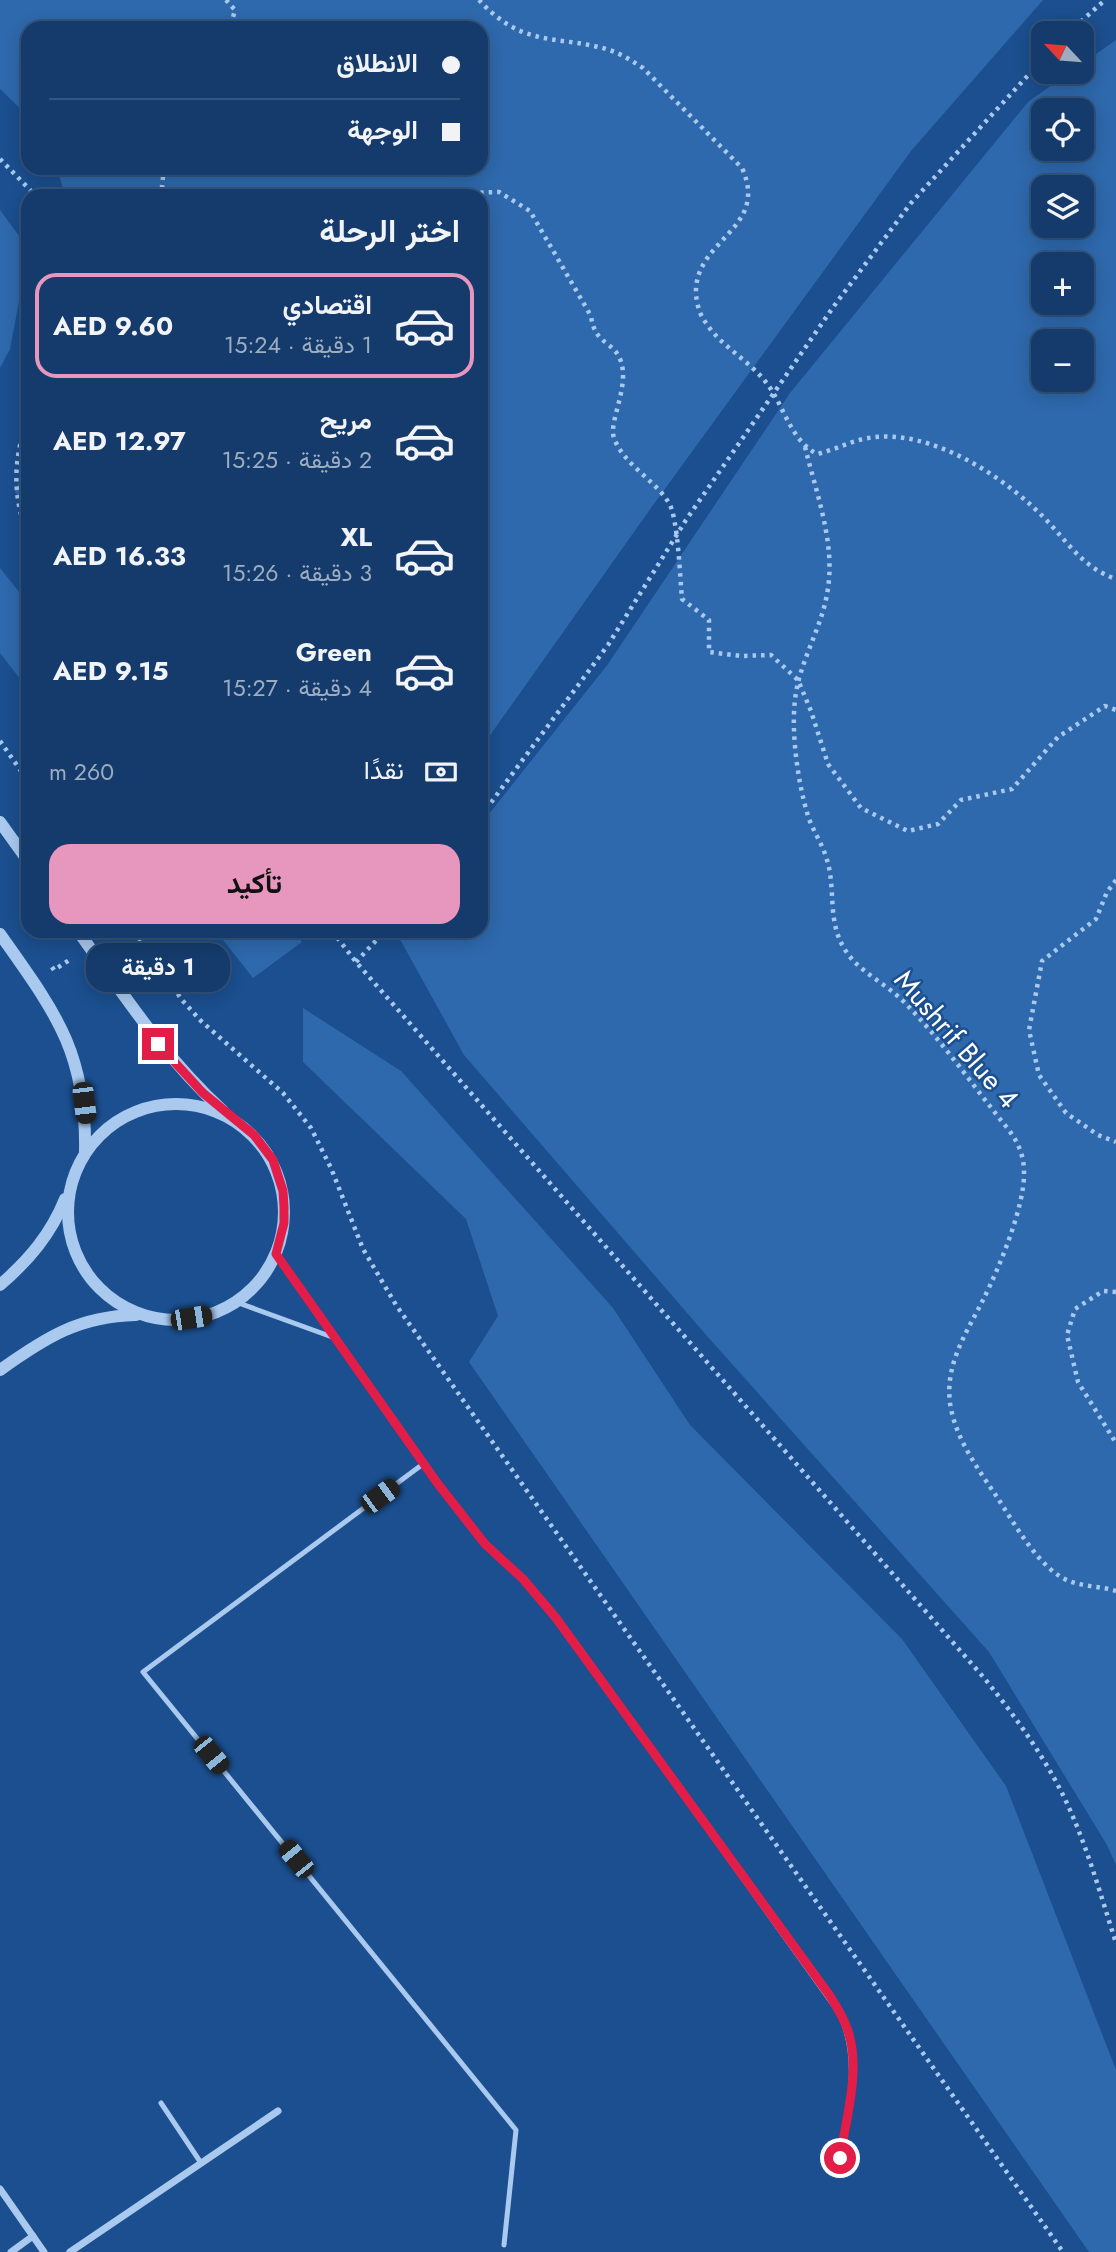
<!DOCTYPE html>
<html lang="ar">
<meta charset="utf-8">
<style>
body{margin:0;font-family:Jost,Vazirmatn,sans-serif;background:#1d4271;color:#f1f3f6;direction:rtl;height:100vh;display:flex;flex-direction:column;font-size:26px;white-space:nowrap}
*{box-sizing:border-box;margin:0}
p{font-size:23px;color:#9dadc1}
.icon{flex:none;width:38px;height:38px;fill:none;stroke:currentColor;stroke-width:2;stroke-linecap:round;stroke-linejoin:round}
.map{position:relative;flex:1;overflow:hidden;direction:ltr}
.side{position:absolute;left:21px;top:189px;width:467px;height:749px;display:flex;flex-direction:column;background:#143b6b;border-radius:21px;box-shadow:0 4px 18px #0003,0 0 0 2px #33557e;direction:rtl}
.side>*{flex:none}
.banner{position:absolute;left:21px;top:21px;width:467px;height:154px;border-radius:21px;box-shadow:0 4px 18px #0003,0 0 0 2px #33557e;direction:rtl;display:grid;align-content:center;height:154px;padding:0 28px;background:#143b6b}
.needle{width:46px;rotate:296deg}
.buttons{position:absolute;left:1031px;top:21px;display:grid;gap:14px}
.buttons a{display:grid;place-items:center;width:63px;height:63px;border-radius:14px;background:#143b6b;box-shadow:0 4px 18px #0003,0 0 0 2px #33557e;font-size:35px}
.end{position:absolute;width:32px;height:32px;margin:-16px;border:9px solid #e11d48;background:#fff;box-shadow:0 0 0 4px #fff}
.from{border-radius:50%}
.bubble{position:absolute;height:49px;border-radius:21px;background:#143b6b;box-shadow:0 4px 18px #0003,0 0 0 2px #33557e;font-size:23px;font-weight:700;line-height:49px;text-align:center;direction:rtl}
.car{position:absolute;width:21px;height:42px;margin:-21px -10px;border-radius:9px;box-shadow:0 0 5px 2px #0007;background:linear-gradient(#222 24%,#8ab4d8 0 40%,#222 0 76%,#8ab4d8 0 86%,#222 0)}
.banner b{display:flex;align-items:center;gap:24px;height:66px;font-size:26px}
.banner b+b{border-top:2px solid #33557e}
.banner i{width:18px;height:18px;background:#f1f3f6}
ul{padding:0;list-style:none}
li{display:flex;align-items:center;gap:21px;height:105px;margin:0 14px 10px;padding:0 14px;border:4px solid transparent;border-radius:21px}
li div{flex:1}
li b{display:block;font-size:26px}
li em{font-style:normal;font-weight:700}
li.selected{border-color:#e797bd}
li>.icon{width:63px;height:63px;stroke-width:1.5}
h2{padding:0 28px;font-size:32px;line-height:84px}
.pay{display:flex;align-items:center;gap:18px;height:77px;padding:0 28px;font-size:26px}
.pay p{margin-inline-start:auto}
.cta{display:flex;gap:14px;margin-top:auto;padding:14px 28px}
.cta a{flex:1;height:80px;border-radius:21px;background:#e797bd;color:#111;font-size:28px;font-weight:700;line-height:80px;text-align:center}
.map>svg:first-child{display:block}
.green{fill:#2e69ad;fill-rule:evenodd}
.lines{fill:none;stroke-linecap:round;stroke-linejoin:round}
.path{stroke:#a9c9ee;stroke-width:4.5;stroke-dasharray:3.5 5;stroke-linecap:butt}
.service{stroke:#a9c9ee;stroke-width:5}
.minor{stroke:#a9c9ee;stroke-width:7}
.tertiary{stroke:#a9c9ee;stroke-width:12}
.route{stroke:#e11d48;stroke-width:9}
.labels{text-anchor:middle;stroke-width:5;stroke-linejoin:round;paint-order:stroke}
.street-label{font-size:28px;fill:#fff;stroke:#1b4f8f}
</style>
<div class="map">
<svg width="1116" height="2252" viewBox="0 0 1116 2252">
<rect width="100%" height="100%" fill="#1b4f8f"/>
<g class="green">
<path d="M 0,0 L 1043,0 L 911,151 L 651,508 L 481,748 L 481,196 L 65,196 L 57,168 L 481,168 L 481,28 L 28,28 L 28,116 L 0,89 Z"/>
<path d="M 1116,40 L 1116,1865 L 1107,1845 L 989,1652 L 707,1336 L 464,1055 L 396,932 L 481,931 L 481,824 L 608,664 L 790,393 L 1028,102 L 1070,72 L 1082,72 L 1082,64 ZM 1082,110 L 1082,149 L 1043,149 L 1043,110 ZM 1082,187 L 1082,226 L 1043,226 L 1043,187 ZM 1082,264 L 1082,303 L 1043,303 L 1043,264 ZM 1082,341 L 1082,380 L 1043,380 L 1043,341 Z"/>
<path d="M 0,210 L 28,248 L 28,254 L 10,349 L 0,368 Z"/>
<path d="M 28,458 L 28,508 L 15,492 Z"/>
<path d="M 0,568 L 28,603 L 28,689 L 0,653 Z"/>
<path d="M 216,931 L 293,931 L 302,942 L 253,978 Z"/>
<path d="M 303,1008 L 401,1071 L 613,1308 L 690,1425 L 902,1639 L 1006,1786 L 1116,2070 L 1116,2252 L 1089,2252 L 469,1362 L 498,1316 L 466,1219 L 303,1062 Z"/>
</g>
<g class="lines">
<g class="path">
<path d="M 226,0 L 235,10 L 230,28"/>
<path d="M 479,0 C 490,12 503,23 518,30 C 547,43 580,40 609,50 C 622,54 632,61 643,68 L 742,168 C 770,230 693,239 696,295 C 697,303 699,313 704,320 C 719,345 747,359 765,381 C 784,404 789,439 817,454 C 835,450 850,441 868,438 C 932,427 1010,480 1051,525 C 1071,547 1086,569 1116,579"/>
<path d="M 1068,33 L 1105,0"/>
<path d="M 0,159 L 36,196"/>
<path d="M 164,168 L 162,186 L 167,196"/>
<path d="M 464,196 L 469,193 L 499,192 L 530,211 L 591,316 C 595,345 612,340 620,359 C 631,385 608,422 614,438 C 624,465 654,479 669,503 C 678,518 680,578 682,599 L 709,620 L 709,652 L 741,656 L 771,655 L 798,680 L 811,711 L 828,764 L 861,808 L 908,831 L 938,824 L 961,800 L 1012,789 L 1058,737 L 1105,706 L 1116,710"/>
<path d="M 28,420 C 13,457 12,497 28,535"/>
<path d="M 805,447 C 816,492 835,542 828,588 C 823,627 799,661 795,700 C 791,734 798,783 808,816 C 813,831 823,845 827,860 C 836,889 827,920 844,948 C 857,971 884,982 903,1001 C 940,1038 971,1083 1004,1124 C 1016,1138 1024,1153 1024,1172 C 1025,1206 999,1268 984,1298 C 967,1332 945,1363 950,1403 C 955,1438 978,1469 997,1497 C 1014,1523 1040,1570 1069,1581 C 1084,1587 1101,1586 1116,1591"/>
<path d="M 0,741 L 28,781"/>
<path d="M 481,816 L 608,645 L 686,520 L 834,306 L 911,203 L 1043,59"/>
<path d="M 1116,880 L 1107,892 L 1096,919 L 1042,961 L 1029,1030 L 1039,1075 L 1066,1113 L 1098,1135 L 1116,1142"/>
<path d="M 134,931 L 182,1000 L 201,1021 L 283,1093 L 311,1128 L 331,1168 L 363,1249 L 396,1305 L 1063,2252"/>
<path d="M 332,931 L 356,962 L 985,1679 C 1014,1715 1042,1753 1063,1795 C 1086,1842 1100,1893 1116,1943"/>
<path d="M 356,962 L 385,931"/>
<path d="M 52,967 L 54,970 L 71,959"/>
<path d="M 1116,1292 L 1103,1291 L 1075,1309 L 1067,1335 L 1078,1382 L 1116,1443"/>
</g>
<g class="service">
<path d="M 276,1253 L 423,1464"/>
<path d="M 236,1302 L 335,1338"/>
<path d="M 161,2103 L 201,2163"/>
<path d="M 504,2245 L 516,2130 L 143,1672 L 423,1464 L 485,1544 L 523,1579 L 556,1618 L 840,2014 C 861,2062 848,2107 840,2158"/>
</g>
<g class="minor">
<path d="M 0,2189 L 44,2252"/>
<path d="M 11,2252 L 33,2236"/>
<path d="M 70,2252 L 278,2111"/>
</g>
<g class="tertiary">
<path d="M 0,822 L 28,861"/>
<path d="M 78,931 C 123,994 165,1058 223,1111"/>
<path d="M 0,934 C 55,1012 87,1052 85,1152"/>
<circle cx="176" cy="1212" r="108"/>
<path d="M 0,1285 C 29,1260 51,1234 65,1199"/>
<path d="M 0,1370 C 45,1338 79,1316 136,1315"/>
</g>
</g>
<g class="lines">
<path class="route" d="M 158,1044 L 203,1093 L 254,1135 L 273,1160 L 283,1191 L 284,1207 L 284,1223 L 276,1254 L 438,1484 L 485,1544 L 523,1579 L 556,1618 L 830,1996 C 837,2007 844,2018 848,2031 C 861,2070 846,2118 840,2158"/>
</g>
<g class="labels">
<g class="street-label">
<text transform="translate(957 1039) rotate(49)" y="10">Mushrif Blue 4</text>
</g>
</g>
</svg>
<div class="buttons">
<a><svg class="needle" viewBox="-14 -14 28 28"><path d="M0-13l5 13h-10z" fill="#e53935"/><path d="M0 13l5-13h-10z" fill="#9dadc1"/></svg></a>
<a><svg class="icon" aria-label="locate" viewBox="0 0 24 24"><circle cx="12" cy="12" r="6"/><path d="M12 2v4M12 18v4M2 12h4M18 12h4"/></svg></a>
<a><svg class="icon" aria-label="layers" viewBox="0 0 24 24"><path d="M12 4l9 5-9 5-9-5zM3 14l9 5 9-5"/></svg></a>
<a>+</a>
<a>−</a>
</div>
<i class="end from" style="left:840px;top:2158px"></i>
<i class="end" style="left:158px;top:1044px"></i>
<div class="bubble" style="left:86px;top:943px;width:144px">1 دقيقة</div>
<i class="car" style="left:84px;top:1103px;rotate:173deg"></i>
<i class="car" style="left:191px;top:1318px;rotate:81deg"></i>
<i class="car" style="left:380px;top:1496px;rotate:54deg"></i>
<i class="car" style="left:211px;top:1755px;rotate:141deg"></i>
<i class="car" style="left:296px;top:1859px;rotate:321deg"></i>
<div class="banner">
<b><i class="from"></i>الانطلاق</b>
<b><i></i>الوجهة</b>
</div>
<section class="side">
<h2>اختر الرحلة</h2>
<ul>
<li class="selected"><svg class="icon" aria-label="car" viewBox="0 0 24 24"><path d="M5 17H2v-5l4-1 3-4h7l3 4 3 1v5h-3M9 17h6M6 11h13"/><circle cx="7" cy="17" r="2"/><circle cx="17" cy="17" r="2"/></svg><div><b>اقتصادي</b><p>1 دقيقة · 15:24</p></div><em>AED 9.60</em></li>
<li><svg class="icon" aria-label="car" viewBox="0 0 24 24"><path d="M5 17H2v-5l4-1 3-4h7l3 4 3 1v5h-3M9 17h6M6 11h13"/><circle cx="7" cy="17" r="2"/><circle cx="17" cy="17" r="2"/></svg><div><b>مريح</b><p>2 دقيقة · 15:25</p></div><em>AED 12.97</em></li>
<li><svg class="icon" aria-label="car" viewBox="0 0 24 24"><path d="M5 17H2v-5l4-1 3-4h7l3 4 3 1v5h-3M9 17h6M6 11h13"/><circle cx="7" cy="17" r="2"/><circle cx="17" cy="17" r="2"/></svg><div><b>XL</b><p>3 دقيقة · 15:26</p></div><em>AED 16.33</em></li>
<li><svg class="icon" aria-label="car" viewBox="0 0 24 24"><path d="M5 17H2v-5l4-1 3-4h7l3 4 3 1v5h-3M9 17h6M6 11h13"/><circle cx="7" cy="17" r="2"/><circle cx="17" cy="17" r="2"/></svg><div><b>Green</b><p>4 دقيقة · 15:27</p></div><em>AED 9.15</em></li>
</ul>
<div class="pay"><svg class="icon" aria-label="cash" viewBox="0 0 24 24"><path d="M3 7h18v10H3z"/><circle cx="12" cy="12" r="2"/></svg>نقدًا<p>260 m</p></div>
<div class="cta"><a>تأكيد</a></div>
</section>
</div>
